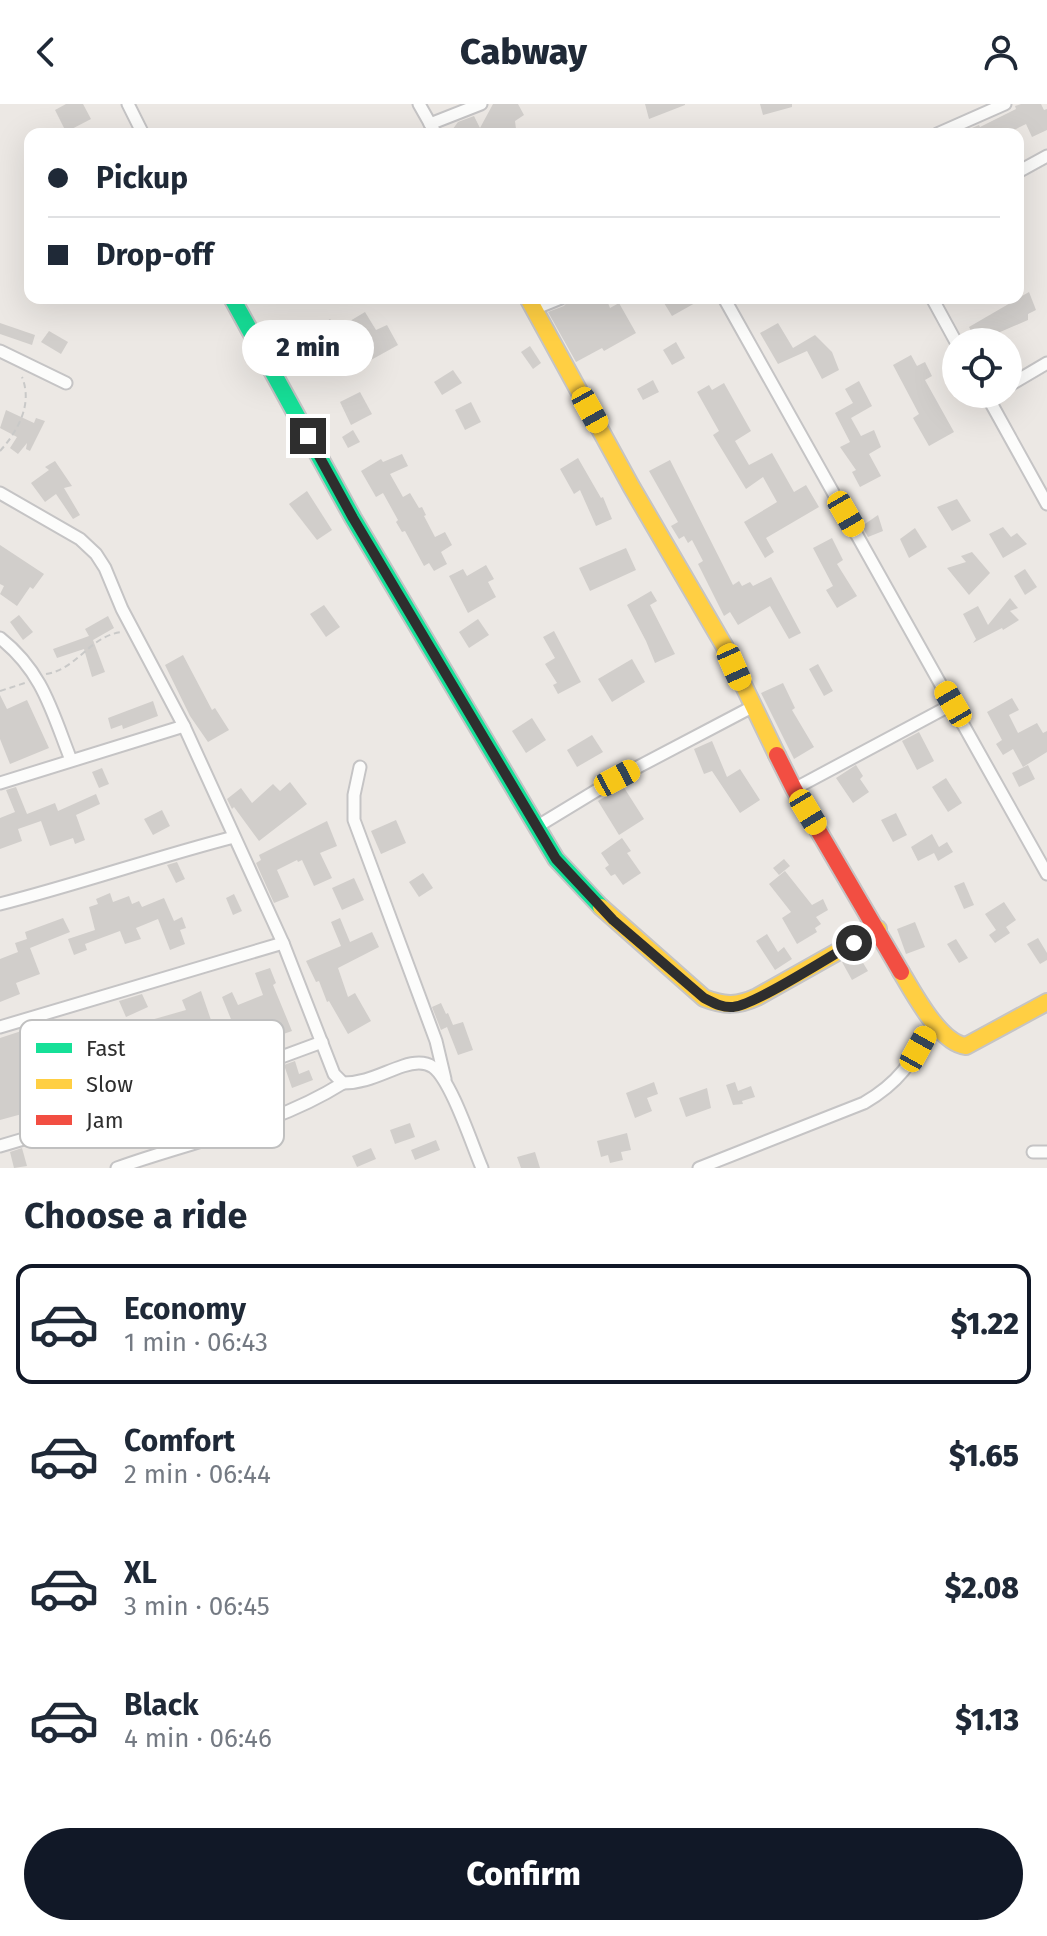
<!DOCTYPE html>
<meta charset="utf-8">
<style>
body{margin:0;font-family:"Fira Sans",sans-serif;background:#f6f6f7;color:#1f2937;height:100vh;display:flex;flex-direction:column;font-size:30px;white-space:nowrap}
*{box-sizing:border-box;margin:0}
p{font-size:26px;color:#747a83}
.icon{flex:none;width:44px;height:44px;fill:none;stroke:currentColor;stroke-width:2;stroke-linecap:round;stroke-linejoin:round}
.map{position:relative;height:1064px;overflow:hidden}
.drawer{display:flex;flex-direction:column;background:#fff;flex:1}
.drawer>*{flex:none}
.guide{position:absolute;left:24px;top:24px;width:1000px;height:176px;border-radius:16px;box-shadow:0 8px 32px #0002;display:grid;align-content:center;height:176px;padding:0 24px;background:#fff}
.controls{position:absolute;left:942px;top:224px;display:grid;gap:16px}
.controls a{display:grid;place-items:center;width:80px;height:80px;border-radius:50%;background:#fff;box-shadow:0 8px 32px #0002;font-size:40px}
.end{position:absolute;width:36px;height:36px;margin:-18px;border:10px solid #2e2e2e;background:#fff;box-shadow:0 0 0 4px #fff}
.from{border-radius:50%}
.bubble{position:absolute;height:56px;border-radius:28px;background:#fff;box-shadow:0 8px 32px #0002;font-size:26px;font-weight:800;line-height:56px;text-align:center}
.car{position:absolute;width:24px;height:48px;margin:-24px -12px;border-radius:10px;box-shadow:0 0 6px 2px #0007;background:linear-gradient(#f5c518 24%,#345 0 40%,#f5c518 0 76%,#345 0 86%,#f5c518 0)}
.guide b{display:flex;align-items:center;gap:28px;height:76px;font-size:30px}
.guide b+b{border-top:2px solid #e0e1e3}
.guide i{width:20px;height:20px;background:#1f2937}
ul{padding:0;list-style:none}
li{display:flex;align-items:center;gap:24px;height:120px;margin:0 16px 12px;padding:0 8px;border:4px solid transparent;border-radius:16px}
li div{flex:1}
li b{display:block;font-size:30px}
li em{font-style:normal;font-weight:800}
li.active{border-color:#111827}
li>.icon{width:72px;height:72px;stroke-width:1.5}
h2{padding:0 24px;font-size:36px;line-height:96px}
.button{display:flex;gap:16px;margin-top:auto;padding:16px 24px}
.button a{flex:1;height:92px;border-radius:48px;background:#111827;color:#fff;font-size:32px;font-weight:800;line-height:92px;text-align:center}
header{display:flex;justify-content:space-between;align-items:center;height:104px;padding:0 24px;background:#fff;font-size:36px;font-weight:800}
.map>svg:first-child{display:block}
.building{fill:#d1cecb}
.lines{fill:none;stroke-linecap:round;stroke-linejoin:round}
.street-casing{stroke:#c5c4c5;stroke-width:15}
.fast-casing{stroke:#c5c4c5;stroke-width:20}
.slow-casing{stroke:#c5c4c5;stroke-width:20}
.jam-casing{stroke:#c5c4c5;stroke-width:20}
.path{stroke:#c9c9c8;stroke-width:2;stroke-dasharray:6 4;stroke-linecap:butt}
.street{stroke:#fcfcfb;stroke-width:11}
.fast{stroke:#16e098;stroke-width:16}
.slow{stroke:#ffcf43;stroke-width:16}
.jam{stroke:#f24e42;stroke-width:16}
.route{stroke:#2e2e2e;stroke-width:10}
.key{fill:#fff;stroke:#c0c0c0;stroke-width:2}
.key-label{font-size:22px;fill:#2e2e2e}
</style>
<header><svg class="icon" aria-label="back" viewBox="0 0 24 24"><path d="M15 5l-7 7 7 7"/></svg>Cabway<svg class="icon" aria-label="person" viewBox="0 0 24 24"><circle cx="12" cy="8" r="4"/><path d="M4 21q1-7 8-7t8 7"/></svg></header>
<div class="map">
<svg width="1047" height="1064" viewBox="0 0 1047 1064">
<rect width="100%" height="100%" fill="#ece8e4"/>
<g class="building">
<path d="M 66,0 L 83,0 L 91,15 L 66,28 L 55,6 Z"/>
<path d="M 493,0 L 518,0 L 524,11 L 515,17 L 516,25 L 506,30 L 449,30 L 458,18 L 474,12 L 480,24 Z"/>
<path d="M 645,0 L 685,0 L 685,1 L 649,15 Z"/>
<path d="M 760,0 L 792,0 L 792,3 L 763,11 Z"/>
<path d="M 1021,0 L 1041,0 L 1044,6 L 1047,5 L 1047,26 L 1032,33 L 1026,20 L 1006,30 L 958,30 L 979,21 L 980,23 L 1016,5 L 1015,2 Z"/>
<path d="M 1029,188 L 1036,206 L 1028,210 L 1028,216 L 977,238 L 969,223 Z"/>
<path d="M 584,194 L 606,194 L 610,204 L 619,199 L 636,229 L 604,247 L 602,244 L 576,258 L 548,208 L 564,202 L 569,196 L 571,200 Z"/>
<path d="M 661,194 L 704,194 L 672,212 Z"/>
<path d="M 365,208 L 376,226 L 387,221 L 398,241 L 344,271 L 339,263 L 352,255 L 335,226 Z"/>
<path d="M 330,215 L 337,223 L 323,234 L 316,225 Z"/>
<path d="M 0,219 L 35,231 L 32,241 L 0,230 Z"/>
<path d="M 778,219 L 793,244 L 815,231 L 832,248 L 839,266 L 822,275 L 807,247 L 778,260 L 760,229 Z"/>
<path d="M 49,227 L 68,238 L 61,250 L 41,238 Z"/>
<path d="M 676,238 L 685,254 L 672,261 L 663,246 Z"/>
<path d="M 530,242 L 541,259 L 533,265 L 521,248 Z"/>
<path d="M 911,251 L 917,262 L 925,258 L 932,272 L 925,276 L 954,328 L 929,342 L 913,314 L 919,310 L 893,261 Z"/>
<path d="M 453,266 L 462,279 L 442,291 L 434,278 Z"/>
<path d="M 653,276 L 659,288 L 643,296 L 637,285 Z"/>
<path d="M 859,277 L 872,302 L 851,314 L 861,332 L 874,326 L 881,343 L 869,350 L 881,372 L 860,383 L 852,368 L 856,366 L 840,343 L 850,338 L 835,309 L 853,299 L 845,285 Z"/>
<path d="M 724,279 L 751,327 L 735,337 L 749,361 L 772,349 L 794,388 L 806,381 L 819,403 L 766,434 L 774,448 L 765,454 L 744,418 L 777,398 L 763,373 L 746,385 L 713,331 L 719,327 L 697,288 L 709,281 L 712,286 Z"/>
<path d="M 360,288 L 372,310 L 351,321 L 340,298 Z"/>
<path d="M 471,298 L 481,318 L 465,326 L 455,306 Z"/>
<path d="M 6,306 L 34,319 L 36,314 L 45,317 L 30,347 L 26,345 L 27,339 L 18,350 L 10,344 L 17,333 L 0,324 Z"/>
<path d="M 353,326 L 360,338 L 348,344 L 342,333 Z"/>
<path d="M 402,350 L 408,362 L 390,370 L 403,393 L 410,389 L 419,404 L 422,403 L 426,411 L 424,412 L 435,433 L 445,428 L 452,441 L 441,448 L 447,460 L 434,467 L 429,459 L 424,462 L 405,427 L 402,428 L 396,418 L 398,416 L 383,389 L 376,393 L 361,367 L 381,355 L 383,358 Z"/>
<path d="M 578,354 L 601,394 L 603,393 L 612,415 L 596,422 L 580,386 L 574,390 L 560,365 Z"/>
<path d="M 670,356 L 733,481 L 739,477 L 742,482 L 750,478 L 753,482 L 771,473 L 801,529 L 789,535 L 770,502 L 738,521 L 730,508 L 724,512 L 698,460 L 703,457 L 692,436 L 688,439 L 684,432 L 679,435 L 671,422 L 678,418 L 649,367 Z"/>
<path d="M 55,357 L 72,382 L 64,384 L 80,411 L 73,415 L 56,390 L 45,398 L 31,379 L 49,366 L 45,363 Z"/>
<path d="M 307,387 L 332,426 L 317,436 L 289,400 Z"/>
<path d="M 957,395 L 971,417 L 952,427 L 937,403 Z"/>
<path d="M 878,411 L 883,427 L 868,433 L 862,422 Z"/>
<path d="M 1003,423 L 1011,433 L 1017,429 L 1027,440 L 1003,454 L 989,430 Z"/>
<path d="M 915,424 L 927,443 L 909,454 L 900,435 Z"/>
<path d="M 832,434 L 843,456 L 837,460 L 857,492 L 837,504 L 826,486 L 833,482 L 813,444 Z"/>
<path d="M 0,441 L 44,470 L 33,485 L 30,483 L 17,502 L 0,490 L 4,482 L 0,480 Z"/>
<path d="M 626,444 L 636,466 L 590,487 L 579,464 Z"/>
<path d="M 972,448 L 990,469 L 969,491 L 947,464 L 966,458 L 961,452 Z"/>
<path d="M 486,461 L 494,475 L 488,478 L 496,493 L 468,509 L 449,472 L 463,465 L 467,472 Z"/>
<path d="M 1025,465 L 1037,483 L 1025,491 L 1014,472 Z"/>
<path d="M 651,487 L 657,497 L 650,501 L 675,550 L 655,559 L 646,537 L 627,501 Z"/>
<path d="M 1010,494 L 1018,504 L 1010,507 L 1019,516 L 1003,526 L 1002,524 L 973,539 L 976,535 L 963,510 L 978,502 L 988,521 Z"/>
<path d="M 324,501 L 340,523 L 326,533 L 310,510 Z"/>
<path d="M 19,511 L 33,528 L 23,536 L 10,518 Z"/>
<path d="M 108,512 L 114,524 L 93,536 L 105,568 L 92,573 L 84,545 L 57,554 L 53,545 L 89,532 L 85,525 Z"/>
<path d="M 478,515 L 489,531 L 469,544 L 459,528 Z"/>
<path d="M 554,527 L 581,578 L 558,590 L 553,581 L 557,579 L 545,560 L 555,554 L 543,533 Z"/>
<path d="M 183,551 L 212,606 L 215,604 L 229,626 L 208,638 L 190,612 L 165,561 Z"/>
<path d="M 632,555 L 645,578 L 612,598 L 598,575 Z"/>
<path d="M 818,560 L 833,587 L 824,592 L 809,565 Z"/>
<path d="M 783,579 L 795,604 L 792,606 L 814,643 L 794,655 L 761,589 Z"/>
<path d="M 0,591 L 7,605 L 27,596 L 49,644 L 10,660 L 0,635 Z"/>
<path d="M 1012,594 L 1019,606 L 1009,611 L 1018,629 L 1037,619 L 1043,629 L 1047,627 L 1047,648 L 1023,663 L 1013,645 L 1003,651 L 996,640 L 1002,636 L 987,608 Z"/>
<path d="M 153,597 L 158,612 L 123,625 L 122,621 L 111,625 L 108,614 Z"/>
<path d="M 532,614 L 546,636 L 526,649 L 512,627 Z"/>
<path d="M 919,628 L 934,657 L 917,666 L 902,637 Z"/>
<path d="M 592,631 L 603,648 L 577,663 L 567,646 Z"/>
<path d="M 712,637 L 727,673 L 740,665 L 760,696 L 740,709 L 712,667 L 704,670 L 694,645 Z"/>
<path d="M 856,661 L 863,672 L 860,675 L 869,688 L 853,699 L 836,674 Z"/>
<path d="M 1028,661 L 1035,675 L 1019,683 L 1012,669 Z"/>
<path d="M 102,664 L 109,680 L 99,684 L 92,668 Z"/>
<path d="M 946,674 L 962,699 L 948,708 L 932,683 Z"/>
<path d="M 290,678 L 307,700 L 259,737 L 234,703 L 232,705 L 227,695 L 241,684 L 252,699 L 273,680 L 280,687 Z"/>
<path d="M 623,682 L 644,715 L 619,731 L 598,697 Z"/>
<path d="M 16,683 L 27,710 L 55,699 L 58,707 L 96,690 L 100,700 L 76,711 L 85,736 L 75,740 L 73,734 L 50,742 L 41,717 L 18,725 L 22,737 L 0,745 L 0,714 L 15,708 L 6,686 Z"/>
<path d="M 162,706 L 170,722 L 153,731 L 144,715 Z"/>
<path d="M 896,709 L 907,731 L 893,738 L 881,716 Z"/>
<path d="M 396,716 L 406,739 L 381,750 L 371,727 Z"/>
<path d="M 327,717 L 337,742 L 320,749 L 332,774 L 314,782 L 302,756 L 298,758 L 297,756 L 277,766 L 289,793 L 274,799 L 256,759 L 261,756 L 259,751 Z"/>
<path d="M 932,730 L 939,743 L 947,738 L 953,748 L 938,757 L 934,749 L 918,757 L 911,743 Z"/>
<path d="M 622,734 L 631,747 L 627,749 L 641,769 L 623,781 L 615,770 L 611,772 L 605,764 L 609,761 L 601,749 Z"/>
<path d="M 784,755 L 790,762 L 779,771 L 773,764 Z"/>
<path d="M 177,758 L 185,775 L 176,779 L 167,761 Z"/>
<path d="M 785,767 L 812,801 L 823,795 L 828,806 L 816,813 L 821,820 L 815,824 L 817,828 L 797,840 L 782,814 L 791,808 L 769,780 Z"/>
<path d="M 423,769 L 433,784 L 419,793 L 409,778 Z"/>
<path d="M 354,774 L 364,796 L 342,806 L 332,784 Z"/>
<path d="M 964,778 L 974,801 L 964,805 L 954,782 Z"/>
<path d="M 110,789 L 113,798 L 129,792 L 132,800 L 139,797 L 142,803 L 164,794 L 174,817 L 182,813 L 186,824 L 180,826 L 185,840 L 170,846 L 158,815 L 136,824 L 141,835 L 125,840 L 120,827 L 85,840 L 87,846 L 74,851 L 68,835 L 95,826 L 89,803 L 98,800 L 96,795 Z"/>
<path d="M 234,790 L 242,807 L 233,811 L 226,794 Z"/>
<path d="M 1004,798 L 1016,816 L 1006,823 L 1010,829 L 995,839 L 989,831 L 996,826 L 985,810 Z"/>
<path d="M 63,814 L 70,828 L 30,844 L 40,870 L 16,879 L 20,890 L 0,898 L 0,855 L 18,848 L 15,839 L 27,835 L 25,828 Z"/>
<path d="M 340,814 L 350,838 L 372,828 L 379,843 L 338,864 L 348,893 L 355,889 L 371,917 L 348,930 L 329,897 L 327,898 L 319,877 L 316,878 L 306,857 L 341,842 L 331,818 Z"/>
<path d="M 915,818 L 925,843 L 906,850 L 897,825 Z"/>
<path d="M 767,830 L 778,848 L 784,843 L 792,855 L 775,866 L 756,837 Z"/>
<path d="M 1038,834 L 1047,849 L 1047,856 L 1040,860 L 1027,840 Z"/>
<path d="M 956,835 L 968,854 L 959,859 L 947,840 Z"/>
<path d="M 857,849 L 868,867 L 852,876 L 842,858 Z"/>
<path d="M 270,864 L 276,879 L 273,881 L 292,927 L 272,934 L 266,920 L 237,930 L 222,893 L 232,888 L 238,901 L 263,891 L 255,869 Z"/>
<path d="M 201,887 L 212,919 L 204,922 L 212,943 L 186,952 L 179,929 L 146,940 L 148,949 L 114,961 L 108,942 L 154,926 L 151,916 L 186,906 L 182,896 Z"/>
<path d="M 142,890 L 148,903 L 126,913 L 119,897 Z"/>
<path d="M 441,899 L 446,910 L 448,909 L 453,921 L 463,918 L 473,946 L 458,951 L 447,923 L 441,926 L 432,903 Z"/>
<path d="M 58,915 L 70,949 L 65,951 L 74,974 L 63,978 L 58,968 L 25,984 L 33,1007 L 0,1016 L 0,934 Z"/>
<path d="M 295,957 L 299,970 L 309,966 L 313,976 L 292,984 L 284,961 Z"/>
<path d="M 654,978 L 658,990 L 647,994 L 652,1007 L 635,1014 L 626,989 Z"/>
<path d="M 735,978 L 738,987 L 751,982 L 755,993 L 742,997 L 743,1000 L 733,1001 L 726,981 Z"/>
<path d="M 707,984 L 711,1004 L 686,1013 L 679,994 Z"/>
<path d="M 410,1019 L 415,1033 L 395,1040 L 390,1026 Z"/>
<path d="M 627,1029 L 631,1046 L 621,1048 L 623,1056 L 610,1059 L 608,1051 L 601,1053 L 597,1037 Z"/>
<path d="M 436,1036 L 440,1046 L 415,1056 L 411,1046 Z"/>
<path d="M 22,1044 L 27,1062 L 14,1064 L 10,1048 Z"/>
<path d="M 371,1044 L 376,1055 L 357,1063 L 352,1052 Z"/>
<path d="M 535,1048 L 540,1064 L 521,1064 L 517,1053 Z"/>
</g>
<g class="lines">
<defs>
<g id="street">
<path d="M 128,0 L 143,30"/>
<path d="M 419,0 L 436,30"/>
<path d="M 430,20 L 481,0"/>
<path d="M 937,30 L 1005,0"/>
<path d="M 1018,68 L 1047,52"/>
<path d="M 724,194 L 1047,770"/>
<path d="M 932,194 L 956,238"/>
<path d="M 534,205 L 561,194"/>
<path d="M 0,247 L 66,279"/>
<path d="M 1008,282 L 1047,259"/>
<path d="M 986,290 L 1047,400"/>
<path d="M 0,389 L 80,435 L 96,450 L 105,464 L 122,505 L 184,622 L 283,839 L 334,970 L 343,979 C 366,979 382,969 403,962 C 412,959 424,957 433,963 C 451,976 472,1041 482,1064"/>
<path d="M 0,534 C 43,568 52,608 71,656"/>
<path d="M 360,663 L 354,691 L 354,716 L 436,937 L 445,975"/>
<path d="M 0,679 L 184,622"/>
<path d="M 794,685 L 953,600"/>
<path d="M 538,722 L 617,674 L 752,603"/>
<path d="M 0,800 C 79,780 156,753 234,733"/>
<path d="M 0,923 L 283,839"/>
<path d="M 0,1042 L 200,983 L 322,938"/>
<path d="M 1033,1048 L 1047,1048"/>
<path d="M 117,1064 C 194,1036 273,1023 343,979"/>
<path d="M 699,1064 L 864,999 C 903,976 912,956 934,917"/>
</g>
<path id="fast" d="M 232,194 L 353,414 L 556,755 L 601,803"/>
<g id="slow">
<path d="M 528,194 L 631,382 L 725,543 L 777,651"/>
<path d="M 601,803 L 704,894 C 724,902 738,902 757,893 L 878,825"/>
<path d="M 901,868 C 914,890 940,939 966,942 L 1047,898"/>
</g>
<path id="jam" d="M 777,651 L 794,685 L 901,868"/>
</defs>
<use href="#street" class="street-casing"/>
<use href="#fast" class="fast-casing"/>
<use href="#slow" class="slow-casing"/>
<use href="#jam" class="jam-casing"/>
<g class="path">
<path d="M 0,347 C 18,327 33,300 22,273"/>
<path d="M 46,570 C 78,565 89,532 122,528"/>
<path d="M 0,587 L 25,579"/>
</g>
<use href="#street" class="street"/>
<use href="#fast" class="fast"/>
<use href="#slow" class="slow"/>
<use href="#jam" class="jam"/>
</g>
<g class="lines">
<path class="route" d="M 308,332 L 353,414 L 556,755 L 613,816 L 704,894 C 714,899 722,904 733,903 C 755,901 830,852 854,839"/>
</g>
<rect x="20" y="916" width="264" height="128" rx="12" class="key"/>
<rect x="36" y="939" width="36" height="10" fill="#16e098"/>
<rect x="36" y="975" width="36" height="10" fill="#ffcf43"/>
<rect x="36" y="1011" width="36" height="10" fill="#f24e42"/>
<g class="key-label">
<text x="86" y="952">Fast</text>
<text x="86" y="988">Slow</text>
<text x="86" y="1024">Jam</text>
</g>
</svg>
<div class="controls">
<a><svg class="icon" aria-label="locate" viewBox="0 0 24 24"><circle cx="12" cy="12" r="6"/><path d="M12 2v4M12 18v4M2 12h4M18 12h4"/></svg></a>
</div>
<i class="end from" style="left:854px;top:839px"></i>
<i class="end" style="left:308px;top:332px"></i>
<div class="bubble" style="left:242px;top:216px;width:132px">2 min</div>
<i class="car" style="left:590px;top:306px;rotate:151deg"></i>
<i class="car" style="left:846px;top:410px;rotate:150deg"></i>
<i class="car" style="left:734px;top:563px;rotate:156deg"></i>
<i class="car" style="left:953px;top:600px;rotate:330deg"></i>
<i class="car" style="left:617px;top:674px;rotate:62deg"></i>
<i class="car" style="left:808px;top:708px;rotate:149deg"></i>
<i class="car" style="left:918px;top:945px;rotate:29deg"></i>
<div class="guide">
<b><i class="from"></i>Pickup</b>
<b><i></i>Drop-off</b>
</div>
</div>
<section class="drawer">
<h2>Choose a ride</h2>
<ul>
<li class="active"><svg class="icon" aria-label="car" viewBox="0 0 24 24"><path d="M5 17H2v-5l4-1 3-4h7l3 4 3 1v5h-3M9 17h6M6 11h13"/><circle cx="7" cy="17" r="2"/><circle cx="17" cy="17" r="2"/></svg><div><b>Economy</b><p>1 min · 06:43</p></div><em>$1.22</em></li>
<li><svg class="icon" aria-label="car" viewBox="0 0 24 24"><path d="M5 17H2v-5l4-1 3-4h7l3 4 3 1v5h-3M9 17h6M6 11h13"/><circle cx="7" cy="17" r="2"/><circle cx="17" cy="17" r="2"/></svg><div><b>Comfort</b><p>2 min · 06:44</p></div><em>$1.65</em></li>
<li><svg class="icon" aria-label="car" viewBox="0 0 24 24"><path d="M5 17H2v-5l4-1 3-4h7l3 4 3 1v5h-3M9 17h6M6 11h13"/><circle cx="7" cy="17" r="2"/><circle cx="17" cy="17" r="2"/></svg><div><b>XL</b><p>3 min · 06:45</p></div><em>$2.08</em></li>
<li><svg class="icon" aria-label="car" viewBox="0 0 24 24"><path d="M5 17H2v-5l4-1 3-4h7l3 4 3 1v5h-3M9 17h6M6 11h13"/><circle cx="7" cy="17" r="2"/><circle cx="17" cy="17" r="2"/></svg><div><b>Black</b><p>4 min · 06:46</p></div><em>$1.13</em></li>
</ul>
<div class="button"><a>Confirm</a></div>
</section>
